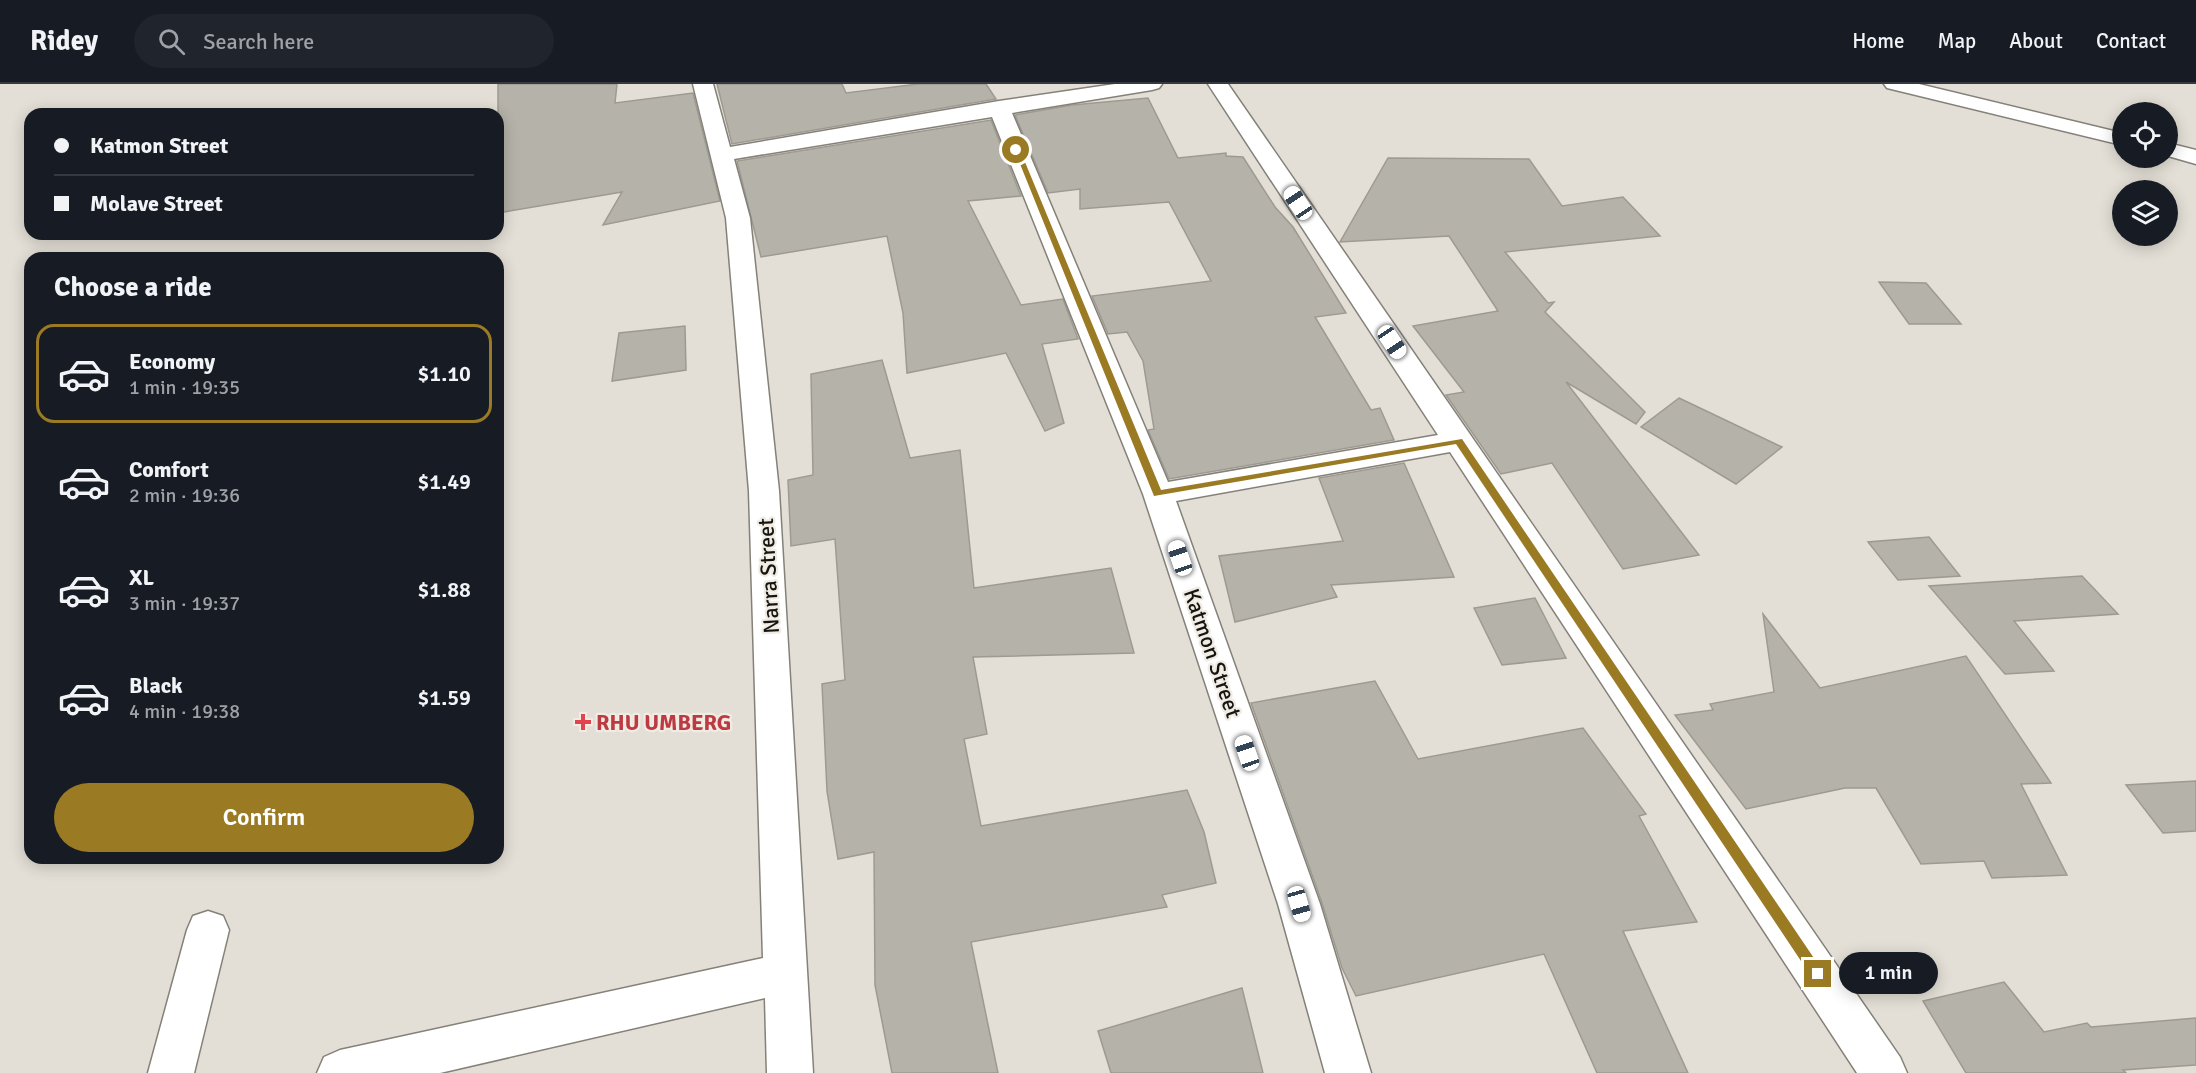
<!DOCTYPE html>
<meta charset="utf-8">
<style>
body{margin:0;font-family:Signika,sans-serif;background:#20242c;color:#f1f3f6;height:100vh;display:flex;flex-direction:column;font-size:22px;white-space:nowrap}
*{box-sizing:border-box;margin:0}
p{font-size:20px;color:#9ea1a6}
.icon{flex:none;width:33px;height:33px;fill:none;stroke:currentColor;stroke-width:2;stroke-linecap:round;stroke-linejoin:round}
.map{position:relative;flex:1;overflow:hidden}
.side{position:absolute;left:24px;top:168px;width:480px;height:612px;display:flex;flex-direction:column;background:#171b24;border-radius:18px;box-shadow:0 3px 15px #0003}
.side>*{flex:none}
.hud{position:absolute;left:24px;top:24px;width:480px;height:132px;border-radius:18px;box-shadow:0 3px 15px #0003;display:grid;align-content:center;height:132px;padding:0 30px;background:#171b24}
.controls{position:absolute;left:2112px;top:18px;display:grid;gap:12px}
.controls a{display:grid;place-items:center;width:66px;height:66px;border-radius:50%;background:#171b24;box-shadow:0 3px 15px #0003;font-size:30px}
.end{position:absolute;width:27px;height:27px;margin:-14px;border:8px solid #9b7a24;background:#fff;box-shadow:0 0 0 3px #fff}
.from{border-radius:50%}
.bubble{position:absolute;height:42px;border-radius:21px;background:#171b24;box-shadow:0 3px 15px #0003;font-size:20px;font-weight:600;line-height:42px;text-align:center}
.car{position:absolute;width:18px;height:36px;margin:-18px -9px;border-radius:8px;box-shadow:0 0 4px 2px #0007;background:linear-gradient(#fff 24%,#345 0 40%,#fff 0 76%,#345 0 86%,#fff 0)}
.hud b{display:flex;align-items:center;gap:21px;height:57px;font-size:22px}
.hud b+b{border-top:2px solid #363941}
.hud i{width:15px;height:15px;background:#f1f3f6}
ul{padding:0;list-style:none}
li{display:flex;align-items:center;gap:18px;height:99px;margin:0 12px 9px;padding:0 18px;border:3px solid transparent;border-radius:18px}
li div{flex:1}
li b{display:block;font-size:22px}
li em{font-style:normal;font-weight:600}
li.active{border-color:#9b7a24}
li>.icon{width:54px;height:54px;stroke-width:1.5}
h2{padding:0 30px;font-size:27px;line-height:72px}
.action{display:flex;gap:12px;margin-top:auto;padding:12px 30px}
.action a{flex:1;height:69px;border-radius:36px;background:#9b7a24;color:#fff;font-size:24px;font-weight:600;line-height:69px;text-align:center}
header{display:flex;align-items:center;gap:36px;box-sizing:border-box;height:84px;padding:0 30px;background:#171b24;border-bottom:2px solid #363941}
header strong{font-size:28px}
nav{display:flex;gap:33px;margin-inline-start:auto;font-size:21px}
.search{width:420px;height:54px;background:#20242c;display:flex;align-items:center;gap:15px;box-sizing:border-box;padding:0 21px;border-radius:33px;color:#9ea1a6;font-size:22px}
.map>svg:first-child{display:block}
.building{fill:#b5b2a9;stroke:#9e9a92;stroke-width:1.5}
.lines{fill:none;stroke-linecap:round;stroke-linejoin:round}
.minor-casing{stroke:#848178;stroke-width:3}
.minor{fill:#fff;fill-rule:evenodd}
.route{fill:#9b7a24}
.health-dot{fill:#e0444e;stroke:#f0ece3;stroke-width:2}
.labels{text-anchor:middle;stroke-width:4.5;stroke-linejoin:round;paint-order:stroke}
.street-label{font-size:22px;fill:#151411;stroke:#f0ece3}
.health-label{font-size:22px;font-weight:bold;fill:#be3a42;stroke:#f0ece3;text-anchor:start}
</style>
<header>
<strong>Ridey</strong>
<div class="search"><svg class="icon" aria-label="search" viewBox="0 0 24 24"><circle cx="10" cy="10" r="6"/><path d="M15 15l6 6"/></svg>Search here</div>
<nav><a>Home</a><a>Map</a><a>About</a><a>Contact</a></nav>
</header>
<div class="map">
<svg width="2196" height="989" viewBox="0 0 2196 989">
<rect width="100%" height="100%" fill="#e3dfd6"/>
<g class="building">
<path d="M 498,0 L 617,0 L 615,19 L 693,9 L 720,117 L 603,141 L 622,108 L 498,129 Z"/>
<path d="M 717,0 L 842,0 L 846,9 L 918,0 L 986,0 L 996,15 L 732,60 Z"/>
<path d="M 1148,14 L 1178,74 L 1226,69 L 1226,72 L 1243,73 L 1275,123 L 1293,143 L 1346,229 L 1315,233 L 1371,326 L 1380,324 L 1394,356 L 1169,395 L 1148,346 L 1154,345 L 1143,277 L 1127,248 L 1108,250 L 1092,212 L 1211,197 L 1169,118 L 1080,125 L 1080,105 L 1048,109 L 1015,31 L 1072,21 Z"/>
<path d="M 991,36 L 1021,112 L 968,117 L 1021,221 L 1063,215 L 1078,255 L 1042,260 L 1064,339 L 1045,347 L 1006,269 L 907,289 L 903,229 L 887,152 L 761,173 L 737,77 Z"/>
<path d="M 1388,74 L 1529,75 L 1562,122 L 1623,113 L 1660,152 L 1505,168 L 1548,219 L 1554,218 L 1545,228 L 1645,328 L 1636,340 L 1566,298 L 1699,471 L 1623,485 L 1552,379 L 1501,390 L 1446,311 L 1464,308 L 1413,242 L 1498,227 L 1449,152 L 1340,158 Z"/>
<path d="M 1879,198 L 1926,199 L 1961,240 L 1909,240 Z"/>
<path d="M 685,242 L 686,286 L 612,297 L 619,249 Z"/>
<path d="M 882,276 L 910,374 L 960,366 L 974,504 L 1111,484 L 1134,569 L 973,573 L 987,650 L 964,655 L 981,742 L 1187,706 L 1204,748 L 1216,799 L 1162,811 L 1167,823 L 971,858 L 998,989 L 892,989 L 875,901 L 874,768 L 838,775 L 827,707 L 822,600 L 845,596 L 835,455 L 791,462 L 788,396 L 813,391 L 811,290 Z"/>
<path d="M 1679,314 L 1782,363 L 1736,400 L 1641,343 Z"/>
<path d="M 1404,379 L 1454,493 L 1331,501 L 1337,513 L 1235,538 L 1219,472 L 1343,457 L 1319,394 Z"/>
<path d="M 1929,453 L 1960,492 L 1898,496 L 1868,458 Z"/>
<path d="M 2082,492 L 2118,530 L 2014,537 L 2054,587 L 2005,590 L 1929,502 Z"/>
<path d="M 1535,514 L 1566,574 L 1502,581 L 1474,524 Z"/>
<path d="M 1763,530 L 1820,604 L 1966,572 L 2051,699 L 2021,700 L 2067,791 L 1992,794 L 1984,777 L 1921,780 L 1876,704 L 1845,704 L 1746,725 L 1675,631 L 1713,626 L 1710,620 L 1774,608 Z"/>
<path d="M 1375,597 L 1418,675 L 1583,644 L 1646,730 L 1639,732 L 1697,838 L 1623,847 L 1688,989 L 1597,989 L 1544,870 L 1356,912 L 1342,884 L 1322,819 L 1251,619 Z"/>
<path d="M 2196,697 L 2196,747 L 2163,749 L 2126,701 Z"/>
<path d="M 2004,898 L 2044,948 L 2087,939 L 2091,943 L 2196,934 L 2196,981 L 2123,986 L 2126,989 L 1966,989 L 1923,917 Z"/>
<path d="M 1242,904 L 1263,989 L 1111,989 L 1098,947 Z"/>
</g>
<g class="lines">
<defs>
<g id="minor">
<path d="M 693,0 L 713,0 L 730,63 L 999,17 L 1115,0 L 1162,0 L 1159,4 L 1152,6 L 1012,29 L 1168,398 L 1438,351 L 1208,0 L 1228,0 L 1900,973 L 1907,989 L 1857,989 L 1450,368 L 1176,417 L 1320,820 L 1371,989 L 1325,989 L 1278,820 L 1143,410 L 992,33 L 734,75 L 750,134 L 779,407 L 813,989 L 767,989 L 765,914 L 440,989 L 317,989 L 324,973 L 340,966 L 763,874 L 749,407 L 726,134 Z"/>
<path d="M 1884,0 L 1919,0 L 2122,49 L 2122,61 L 1887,4 Z"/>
<path d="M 2168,59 L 2196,66 L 2196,80 L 2168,72 Z"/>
<path d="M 208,827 L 223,832 L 229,846 L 194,989 L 148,989 L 187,846 L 193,832 Z"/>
</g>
</defs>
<use href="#minor" class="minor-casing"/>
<use href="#minor" class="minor"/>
</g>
<path class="route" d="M 1014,65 L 1020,66 L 1161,406 L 1462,355 L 1822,886 L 1822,895 L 1813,895 L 1456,360 L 1154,412 Z"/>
<path class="health-dot" d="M580 629h6v6h6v6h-6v6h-6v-6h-6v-6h6z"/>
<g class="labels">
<g class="street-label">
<text transform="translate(768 492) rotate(-93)" y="8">Narra Street</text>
<text transform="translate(1213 569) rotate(71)" y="8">Katmon Street</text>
</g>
<g class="health-label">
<text x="596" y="646">RHU UMBERG</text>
</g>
</g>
</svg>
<div class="controls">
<a><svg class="icon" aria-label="locate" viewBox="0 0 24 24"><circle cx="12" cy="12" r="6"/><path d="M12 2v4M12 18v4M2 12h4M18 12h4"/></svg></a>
<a><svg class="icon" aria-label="layers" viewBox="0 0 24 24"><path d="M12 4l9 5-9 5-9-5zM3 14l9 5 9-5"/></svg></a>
</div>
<i class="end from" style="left:1016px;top:66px"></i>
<i class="end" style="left:1818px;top:890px"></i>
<div class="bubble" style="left:1839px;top:868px;width:99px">1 min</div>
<i class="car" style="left:1298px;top:119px;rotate:326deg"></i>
<i class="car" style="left:1392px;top:258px;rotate:146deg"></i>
<i class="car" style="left:1180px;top:474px;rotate:341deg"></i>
<i class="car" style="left:1247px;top:669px;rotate:341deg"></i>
<i class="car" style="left:1299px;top:820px;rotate:164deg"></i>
<div class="hud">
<b><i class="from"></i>Katmon Street</b>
<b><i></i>Molave Street</b>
</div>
<section class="side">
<h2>Choose a ride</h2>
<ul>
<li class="active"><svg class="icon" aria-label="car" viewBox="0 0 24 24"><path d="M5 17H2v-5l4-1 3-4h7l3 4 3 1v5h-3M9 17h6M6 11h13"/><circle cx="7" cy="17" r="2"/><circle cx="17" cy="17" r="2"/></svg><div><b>Economy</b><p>1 min · 19:35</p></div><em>$1.10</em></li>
<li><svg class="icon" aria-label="car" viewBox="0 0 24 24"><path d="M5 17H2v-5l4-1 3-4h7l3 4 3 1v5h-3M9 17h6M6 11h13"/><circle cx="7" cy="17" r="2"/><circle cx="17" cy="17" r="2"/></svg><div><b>Comfort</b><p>2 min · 19:36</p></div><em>$1.49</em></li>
<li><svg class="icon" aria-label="car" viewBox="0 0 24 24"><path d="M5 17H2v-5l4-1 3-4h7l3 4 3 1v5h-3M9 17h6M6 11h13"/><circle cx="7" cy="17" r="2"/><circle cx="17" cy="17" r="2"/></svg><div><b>XL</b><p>3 min · 19:37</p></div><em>$1.88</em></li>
<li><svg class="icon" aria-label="car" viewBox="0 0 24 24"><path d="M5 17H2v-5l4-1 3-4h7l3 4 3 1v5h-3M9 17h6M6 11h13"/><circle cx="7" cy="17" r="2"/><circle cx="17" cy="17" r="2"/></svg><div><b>Black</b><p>4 min · 19:38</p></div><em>$1.59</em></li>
</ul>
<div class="action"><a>Confirm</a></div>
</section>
</div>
